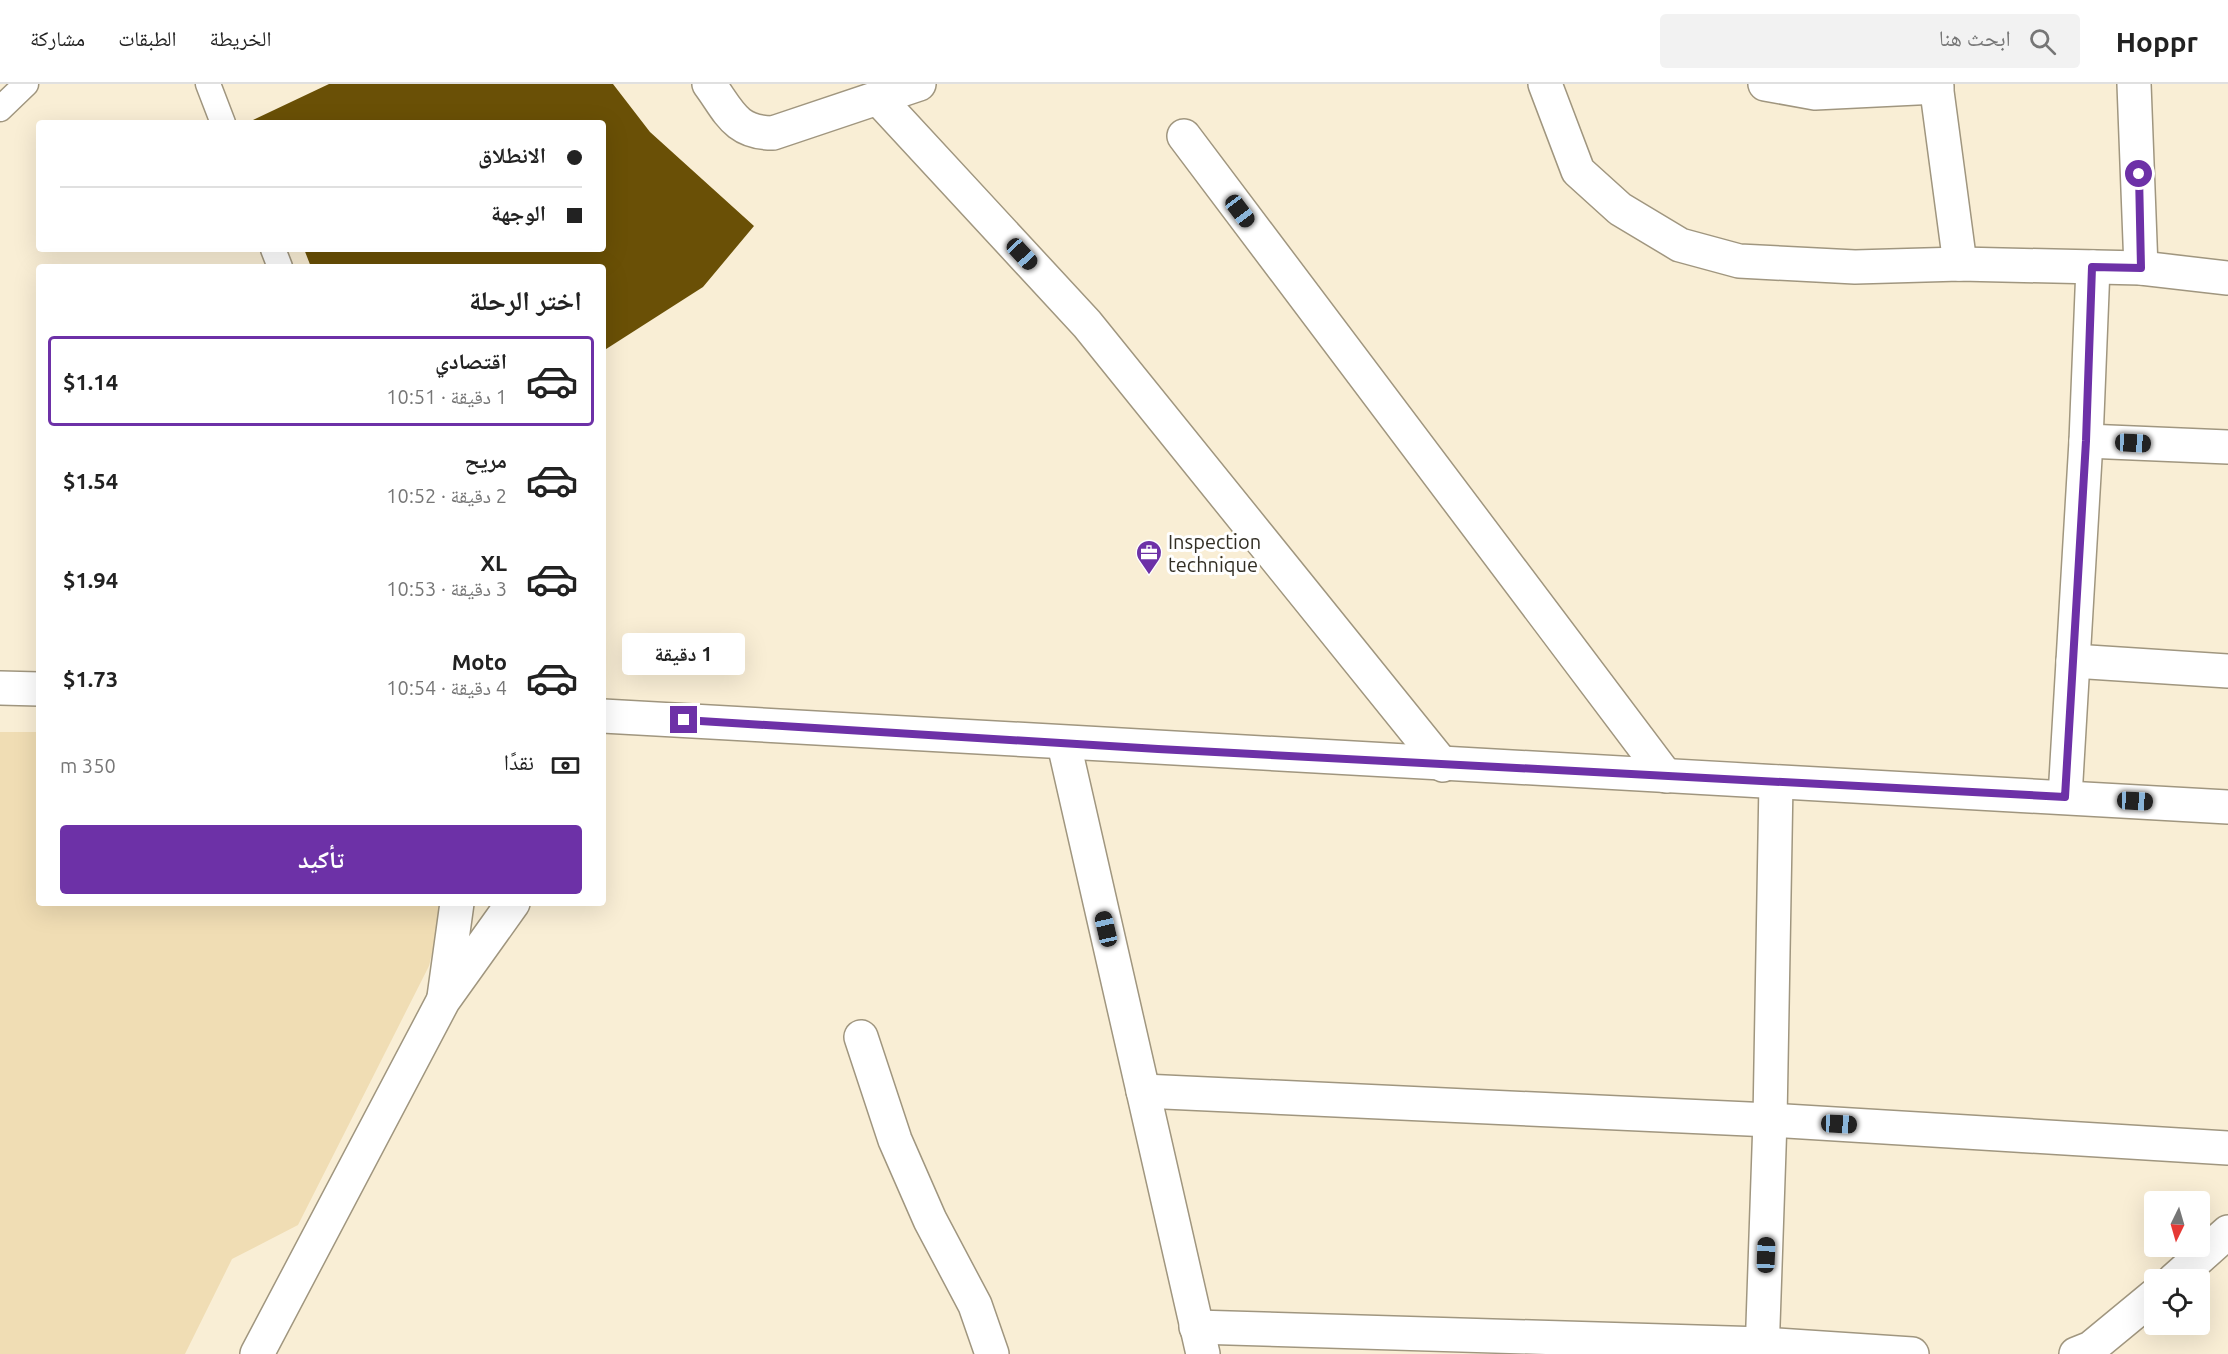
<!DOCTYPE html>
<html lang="ar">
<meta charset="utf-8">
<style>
body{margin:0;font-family:Ubuntu,"Noto Naskh Arabic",sans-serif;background:#f2f2f2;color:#222;direction:rtl;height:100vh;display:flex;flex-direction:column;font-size:22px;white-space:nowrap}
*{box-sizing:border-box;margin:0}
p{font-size:20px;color:#767676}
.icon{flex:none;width:33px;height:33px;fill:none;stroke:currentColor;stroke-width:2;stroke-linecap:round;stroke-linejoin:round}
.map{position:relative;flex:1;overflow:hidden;direction:ltr}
.sheet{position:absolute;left:36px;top:180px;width:570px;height:642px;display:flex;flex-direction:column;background:#fff;border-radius:6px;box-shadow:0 6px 24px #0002;direction:rtl}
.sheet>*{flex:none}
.banner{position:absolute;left:36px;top:36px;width:570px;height:132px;border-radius:6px;box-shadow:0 6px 24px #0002;direction:rtl;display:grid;align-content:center;height:132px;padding:0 24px;background:#fff}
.needle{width:39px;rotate:185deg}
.controls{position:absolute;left:2144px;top:1107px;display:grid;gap:12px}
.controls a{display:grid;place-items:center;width:66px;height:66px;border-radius:6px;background:#fff;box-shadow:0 6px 24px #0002;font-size:30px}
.end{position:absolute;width:27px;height:27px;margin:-14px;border:8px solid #6d31a7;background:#fff;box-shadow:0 0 0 3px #fff}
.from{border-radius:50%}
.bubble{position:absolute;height:42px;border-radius:6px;background:#fff;box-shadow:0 6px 24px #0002;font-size:20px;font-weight:700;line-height:42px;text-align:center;direction:rtl}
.car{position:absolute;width:18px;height:36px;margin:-18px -9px;border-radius:8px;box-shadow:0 0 4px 2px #0007;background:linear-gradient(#222 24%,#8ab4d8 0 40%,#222 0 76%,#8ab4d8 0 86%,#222 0)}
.banner b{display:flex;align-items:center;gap:21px;height:57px;font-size:22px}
.banner b+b{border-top:2px solid #e0e0e0}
.banner i{width:15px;height:15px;background:#222}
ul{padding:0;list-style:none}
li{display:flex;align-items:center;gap:18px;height:90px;margin:0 12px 9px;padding:0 12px;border:3px solid transparent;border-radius:6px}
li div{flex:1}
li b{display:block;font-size:22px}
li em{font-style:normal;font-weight:700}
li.selected{border-color:#6d31a7}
li>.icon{width:54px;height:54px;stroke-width:1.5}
h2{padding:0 24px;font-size:27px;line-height:72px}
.pay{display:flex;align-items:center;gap:15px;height:66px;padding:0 24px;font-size:22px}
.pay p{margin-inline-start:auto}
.primary-button{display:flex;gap:12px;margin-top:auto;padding:12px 24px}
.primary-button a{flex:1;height:69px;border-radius:6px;background:#6d31a7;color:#fff;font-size:24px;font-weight:700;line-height:69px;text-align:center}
header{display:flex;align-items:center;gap:36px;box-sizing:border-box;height:84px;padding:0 30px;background:#fff;border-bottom:2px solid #e0e0e0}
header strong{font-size:28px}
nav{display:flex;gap:33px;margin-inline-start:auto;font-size:21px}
.search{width:420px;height:54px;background:#f2f2f2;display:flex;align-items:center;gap:15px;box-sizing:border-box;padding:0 21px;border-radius:6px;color:#767676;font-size:22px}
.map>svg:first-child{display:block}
.green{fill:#f0ddb4}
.building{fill:#6a5006}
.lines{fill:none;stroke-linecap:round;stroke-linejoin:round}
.lane-casing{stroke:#a0967f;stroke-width:27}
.street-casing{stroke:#a0967f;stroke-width:36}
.secondary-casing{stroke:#a0967f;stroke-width:36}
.primary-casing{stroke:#a0967f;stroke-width:36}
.lane{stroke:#fff;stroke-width:24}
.street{stroke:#fff;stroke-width:33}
.secondary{stroke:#fff;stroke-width:33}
.primary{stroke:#fff;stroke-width:33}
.route{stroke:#6d31a7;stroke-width:8}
.labels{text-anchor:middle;stroke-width:6;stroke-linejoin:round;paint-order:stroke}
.poi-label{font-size:20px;fill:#322e24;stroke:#fff;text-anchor:start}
</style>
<header>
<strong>Hoppr</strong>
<div class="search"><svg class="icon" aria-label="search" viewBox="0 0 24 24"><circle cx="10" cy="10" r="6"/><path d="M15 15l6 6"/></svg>ابحث هنا</div>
<nav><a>الخريطة</a><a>الطبقات</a><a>مشاركة</a></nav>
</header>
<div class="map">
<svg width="2228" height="1270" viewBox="0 0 2228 1270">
<rect width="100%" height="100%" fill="#f9eed5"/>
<path class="green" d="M 0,648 L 39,648 L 39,819 L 444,819 L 429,882 L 298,1141 L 232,1175 L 185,1270 L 0,1270 Z"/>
<path class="building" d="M 329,0 L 613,0 L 650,48 L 754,142 L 703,203 L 603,267 L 603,183 L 311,183 L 304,165 L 603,165 L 603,39 L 254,39 L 253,36 Z"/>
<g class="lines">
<defs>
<g id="lane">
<path d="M 208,0 L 223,39"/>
<path d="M 0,25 L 26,0"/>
<path d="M 273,165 L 280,183"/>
</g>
<g id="street">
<path d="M 709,0 C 729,27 735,49 773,49 L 919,0"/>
<path d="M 1545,0 L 1578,87 L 1620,125 L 1680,161 L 1739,177 L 1855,183 L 1960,180 L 2141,184 L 2228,194"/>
<path d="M 1765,0 L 1815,9 L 1937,3"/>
<path d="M 1936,0 L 1960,180"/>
<path d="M 2134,0 L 2141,184"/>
<path d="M 878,14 L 1087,240 L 1443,681"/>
<path d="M 1184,52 L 1666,692"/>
<path d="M 2086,357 L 2228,363"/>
<path d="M 2073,577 L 2228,587"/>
<path d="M 1064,660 L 1203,1270"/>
<path d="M 2065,713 L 2086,357 L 2093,183"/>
<path d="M 861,953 L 895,1056 L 930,1136 L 975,1221 L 992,1270"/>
<path d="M 1143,1007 L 1770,1036 L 2228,1064"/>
<path d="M 2174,1196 L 2228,1148"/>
<path d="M 1196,1243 L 1763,1260 L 1912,1270"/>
<path d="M 1762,1270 L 1770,1036 L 1776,698"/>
<path d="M 2076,1270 L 2091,1264 L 2154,1212"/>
</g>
<g id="secondary">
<path d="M 444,913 L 457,819"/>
<path d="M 257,1270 L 443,917 L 513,819"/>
</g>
<g id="primary">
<path d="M 0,604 L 39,605"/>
<path d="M 603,632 L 2228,723"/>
</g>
</defs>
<use href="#lane" class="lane-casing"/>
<use href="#street" class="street-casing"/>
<use href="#secondary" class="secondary-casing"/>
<use href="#primary" class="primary-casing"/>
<use href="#lane" class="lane"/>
<use href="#street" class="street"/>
<use href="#secondary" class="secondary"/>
<use href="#primary" class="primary"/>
</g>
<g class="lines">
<path class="route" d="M 684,636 L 1158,665 L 2065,713 L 2086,357 L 2092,183 L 2141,184 L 2139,90"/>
</g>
<defs>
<symbol id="office-pin" viewBox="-11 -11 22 30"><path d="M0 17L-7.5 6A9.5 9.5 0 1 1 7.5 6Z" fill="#6d31a7" stroke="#fff"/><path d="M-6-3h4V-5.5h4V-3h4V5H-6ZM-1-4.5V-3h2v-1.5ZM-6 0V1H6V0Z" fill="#fff"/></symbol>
</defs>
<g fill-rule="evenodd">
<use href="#office-pin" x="1134" y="454" width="30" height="40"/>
</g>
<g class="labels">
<g class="poi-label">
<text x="1168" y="465">Inspection<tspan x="1168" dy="23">technique</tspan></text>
</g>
</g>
</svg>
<div class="controls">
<a><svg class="needle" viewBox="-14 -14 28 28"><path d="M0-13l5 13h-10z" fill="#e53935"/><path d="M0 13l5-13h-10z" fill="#767676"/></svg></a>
<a><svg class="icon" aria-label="locate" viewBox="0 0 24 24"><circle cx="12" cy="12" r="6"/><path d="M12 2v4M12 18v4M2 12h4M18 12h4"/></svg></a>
</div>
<i class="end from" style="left:2139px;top:90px"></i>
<i class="end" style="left:684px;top:636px"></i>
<div class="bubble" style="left:622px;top:549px;width:123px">1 دقيقة</div>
<i class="car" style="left:1240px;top:127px;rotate:143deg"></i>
<i class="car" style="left:1022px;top:170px;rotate:137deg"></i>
<i class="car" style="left:2133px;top:359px;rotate:93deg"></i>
<i class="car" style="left:2135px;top:717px;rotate:93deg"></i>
<i class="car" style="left:1106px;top:845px;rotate:347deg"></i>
<i class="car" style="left:1839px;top:1040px;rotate:93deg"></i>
<i class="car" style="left:1766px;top:1171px;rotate:2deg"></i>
<div class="banner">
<b><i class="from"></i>الانطلاق</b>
<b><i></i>الوجهة</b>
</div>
<section class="sheet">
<h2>اختر الرحلة</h2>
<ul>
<li class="selected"><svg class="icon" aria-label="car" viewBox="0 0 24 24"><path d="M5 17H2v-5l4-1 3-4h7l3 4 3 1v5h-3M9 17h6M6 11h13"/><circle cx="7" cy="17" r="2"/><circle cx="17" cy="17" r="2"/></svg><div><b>اقتصادي</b><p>1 دقيقة · 10:51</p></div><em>$1.14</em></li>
<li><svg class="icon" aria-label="car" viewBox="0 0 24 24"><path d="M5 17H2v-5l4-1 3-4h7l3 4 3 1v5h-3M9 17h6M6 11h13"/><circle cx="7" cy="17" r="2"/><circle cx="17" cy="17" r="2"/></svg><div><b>مريح</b><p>2 دقيقة · 10:52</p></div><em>$1.54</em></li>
<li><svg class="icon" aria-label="car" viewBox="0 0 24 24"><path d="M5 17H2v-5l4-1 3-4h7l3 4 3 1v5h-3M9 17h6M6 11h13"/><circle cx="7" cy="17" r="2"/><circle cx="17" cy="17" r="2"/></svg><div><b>XL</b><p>3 دقيقة · 10:53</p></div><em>$1.94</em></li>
<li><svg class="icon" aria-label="car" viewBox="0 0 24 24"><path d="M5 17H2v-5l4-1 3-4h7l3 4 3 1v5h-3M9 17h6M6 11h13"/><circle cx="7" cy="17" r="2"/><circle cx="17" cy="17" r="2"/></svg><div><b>Moto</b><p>4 دقيقة · 10:54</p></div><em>$1.73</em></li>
</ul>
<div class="pay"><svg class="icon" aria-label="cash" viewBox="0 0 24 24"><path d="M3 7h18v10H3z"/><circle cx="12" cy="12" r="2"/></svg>نقدًا<p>350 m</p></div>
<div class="primary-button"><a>تأكيد</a></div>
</section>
</div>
